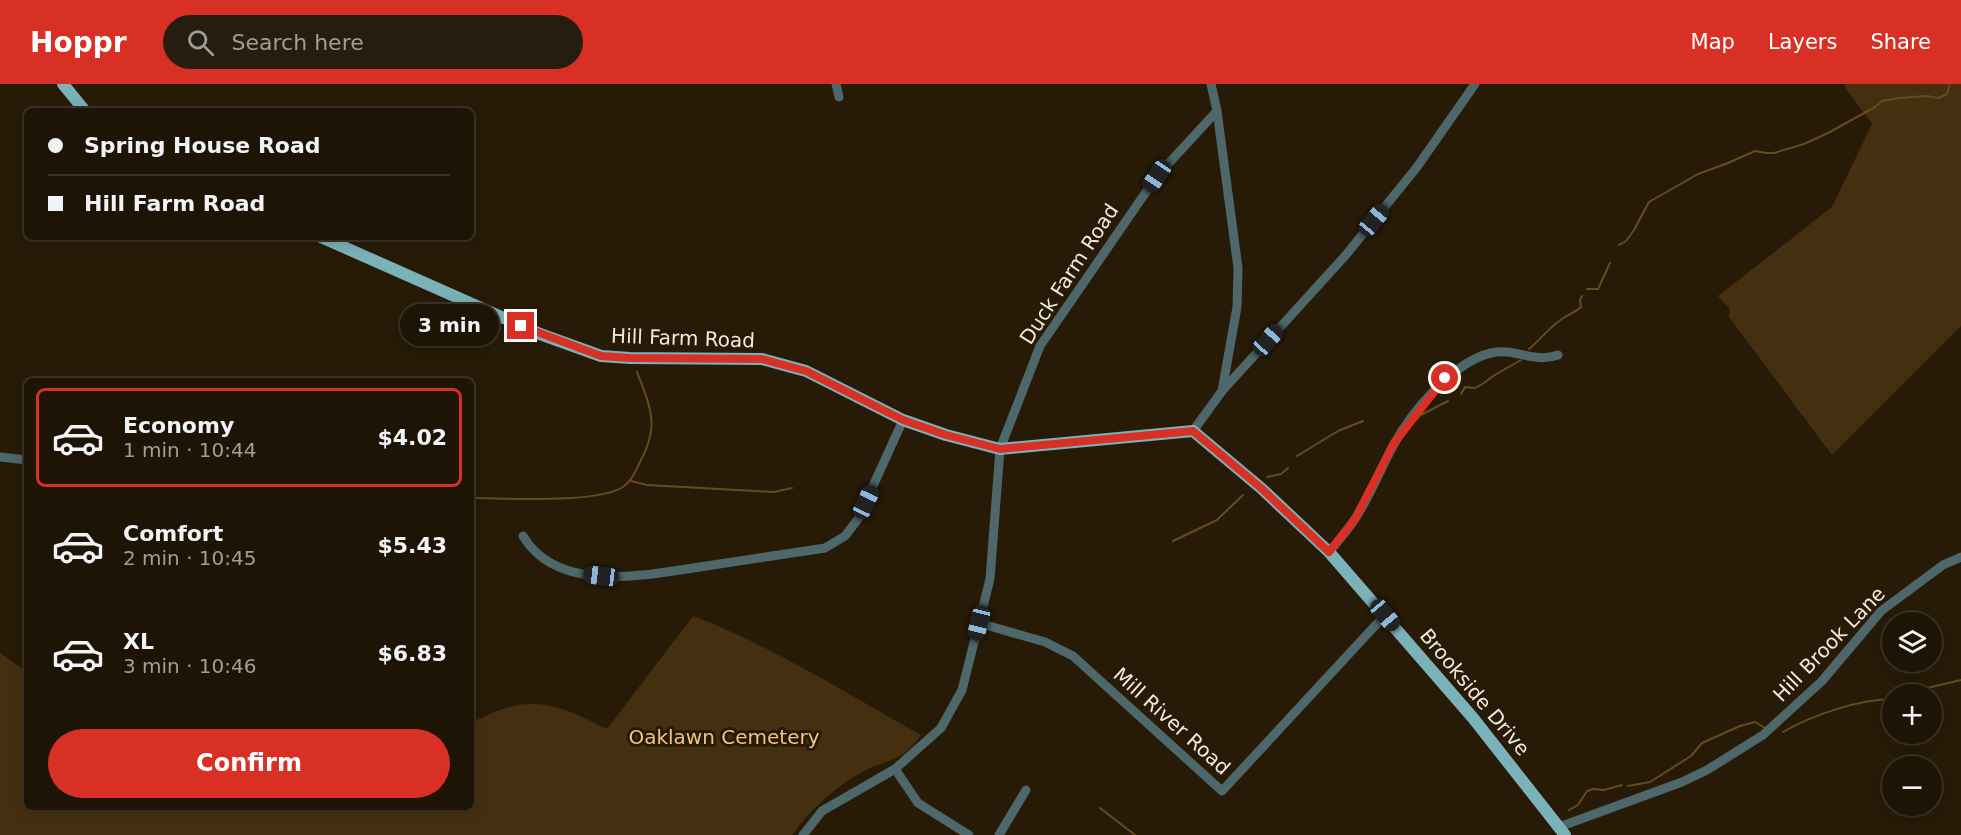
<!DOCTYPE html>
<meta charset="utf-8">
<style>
body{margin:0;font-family:"DejaVu Sans",sans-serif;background:#251d0f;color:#f1f3f6;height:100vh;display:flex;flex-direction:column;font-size:22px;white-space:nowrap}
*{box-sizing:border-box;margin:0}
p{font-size:20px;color:#a09e9a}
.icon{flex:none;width:33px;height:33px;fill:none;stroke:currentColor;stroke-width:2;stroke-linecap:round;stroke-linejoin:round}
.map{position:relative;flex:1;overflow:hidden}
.details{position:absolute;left:24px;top:294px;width:450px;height:432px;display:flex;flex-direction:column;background:#1d1405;border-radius:9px;box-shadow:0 3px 15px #0003,0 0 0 2px #3b3327}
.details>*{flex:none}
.hud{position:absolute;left:24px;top:24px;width:450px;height:132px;border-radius:9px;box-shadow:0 3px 15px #0003,0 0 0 2px #3b3327;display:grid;align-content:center;height:132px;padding:0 24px;background:#1d1405}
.buttons{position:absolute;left:1882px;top:528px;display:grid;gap:12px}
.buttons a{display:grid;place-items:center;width:60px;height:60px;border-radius:50%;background:#1d1405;box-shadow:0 3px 15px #0003,0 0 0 2px #3b3327;font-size:30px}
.end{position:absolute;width:27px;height:27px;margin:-14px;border:8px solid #d93025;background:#fff;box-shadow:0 0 0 3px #fff}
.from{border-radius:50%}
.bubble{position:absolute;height:42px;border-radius:21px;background:#1d1405;box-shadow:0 3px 15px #0003,0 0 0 2px #3b3327;font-size:20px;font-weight:600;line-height:42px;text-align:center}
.car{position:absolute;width:18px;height:36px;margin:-18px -9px;border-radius:8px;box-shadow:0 0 4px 2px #0007;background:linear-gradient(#222 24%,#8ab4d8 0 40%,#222 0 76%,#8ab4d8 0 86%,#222 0)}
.hud b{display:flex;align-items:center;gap:21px;height:57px;font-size:22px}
.hud b+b{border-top:2px solid #3b3327}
.hud i{width:15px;height:15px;background:#f1f3f6}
ul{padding:10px 0 0;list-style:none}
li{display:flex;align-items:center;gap:18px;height:99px;margin:0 12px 9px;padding:0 12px;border:3px solid transparent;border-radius:9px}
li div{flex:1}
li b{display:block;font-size:22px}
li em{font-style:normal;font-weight:600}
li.active{border-color:#d93025}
li>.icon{width:54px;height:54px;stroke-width:1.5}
.primary-button{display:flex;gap:12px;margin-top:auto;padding:12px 24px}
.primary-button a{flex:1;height:69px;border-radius:36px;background:#d93025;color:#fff;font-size:24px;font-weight:600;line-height:69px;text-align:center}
header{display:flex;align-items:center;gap:36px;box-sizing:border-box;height:84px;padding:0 30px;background:#d93025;color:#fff}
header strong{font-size:28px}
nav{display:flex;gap:33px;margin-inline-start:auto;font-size:21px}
.search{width:420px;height:54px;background:#251d0f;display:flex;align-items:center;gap:15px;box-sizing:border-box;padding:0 21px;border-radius:33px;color:#a09e9a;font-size:22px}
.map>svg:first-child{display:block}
.green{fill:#443010}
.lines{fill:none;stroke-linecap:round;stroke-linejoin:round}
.stream{stroke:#664b21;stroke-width:2}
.minor{stroke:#4d676a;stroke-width:9}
.major{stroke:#7bb1b9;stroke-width:12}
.route{stroke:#d93025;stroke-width:8}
.labels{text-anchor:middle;stroke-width:6;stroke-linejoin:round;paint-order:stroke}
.street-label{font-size:20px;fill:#f2e9dd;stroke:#271b07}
.park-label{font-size:20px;fill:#f1c381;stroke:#271b07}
</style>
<header>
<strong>Hoppr</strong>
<div class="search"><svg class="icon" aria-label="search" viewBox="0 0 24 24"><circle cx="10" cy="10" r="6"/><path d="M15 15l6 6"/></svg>Search here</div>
<nav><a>Map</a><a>Layers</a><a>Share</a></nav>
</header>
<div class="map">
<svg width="1961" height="751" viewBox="0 0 1961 751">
<rect width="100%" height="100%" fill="#271b07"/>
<g class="green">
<path d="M 1846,0 L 1961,0 L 1961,242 L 1832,371 L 1729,233 L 1730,225 L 1718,212 L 1832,123 L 1872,40 L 1844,2 Z"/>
<path d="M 693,532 C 773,562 847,610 921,651 C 916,657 911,664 905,669 C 893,677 878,680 866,686 C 837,701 811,725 792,751 L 0,751 L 0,569 L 27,588 L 27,723 L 471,723 L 471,639 C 527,609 553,617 607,645 Z"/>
</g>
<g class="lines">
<g class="stream">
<path d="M 1619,161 L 1626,157 L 1634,146 L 1649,118 L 1698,90 L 1728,79 L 1755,67 L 1766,69 L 1774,69 L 1804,60 L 1828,49 L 1875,23 L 1882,17 L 1900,14 L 1926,12 L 1939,14 L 1947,10 L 1950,0"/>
<path d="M 1587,205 L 1598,205 L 1610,179"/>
<path d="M 1529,265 C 1541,255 1551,241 1565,233 C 1571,229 1576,228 1581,223 L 1580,216 L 1582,212"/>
<path d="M 1461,310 L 1465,303 L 1475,304 L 1484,299 L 1493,292 L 1521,276"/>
<path d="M 1419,332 L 1448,317"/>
<path d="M 1297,372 L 1338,347 L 1363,337"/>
<path d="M 1267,393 L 1281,390 L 1288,384"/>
<path d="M 631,397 L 647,401 L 774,408 L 792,404"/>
<path d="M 471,414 C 506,414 596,420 623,403 C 632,397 636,386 641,376 C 660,341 650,322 637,288"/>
<path d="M 1173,457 L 1217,436 L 1243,411"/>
<path d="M 1917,610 L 1927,604 L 1961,596"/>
<path d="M 1783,648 C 1812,631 1860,615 1893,615"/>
<path d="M 1628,702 L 1650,698 L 1691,672 L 1702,659 L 1740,642 L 1755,638 L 1765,644"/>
<path d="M 1100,724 L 1135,751"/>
<path d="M 1569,726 L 1578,721 L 1587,707 L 1593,705 L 1604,706 L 1622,701"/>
</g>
<g class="minor">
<path d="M 836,0 L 839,13"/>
<path d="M 1211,0 L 1217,27 L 1238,184 L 1237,223 L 1222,307"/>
<path d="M 1193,347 L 1222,307 L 1345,172 L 1417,83 L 1475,0"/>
<path d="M 0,373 L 27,376"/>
<path d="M 523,452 C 559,512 649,490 706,482 C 746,476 785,470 825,464 L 845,452 L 858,435 L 903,336"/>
<path d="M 1329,468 C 1338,457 1347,447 1355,435 C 1370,412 1380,386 1393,362 C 1411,328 1453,278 1491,269 C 1515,263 1533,280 1558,271"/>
<path d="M 979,539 L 1045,558 L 1073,572 L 1222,707 L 1385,531"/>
<path d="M 895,685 L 918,719 L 969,751"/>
<path d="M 1559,743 L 1682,698 L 1707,686 L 1763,651 L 1822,597 L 1881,527 L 1943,481 L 1961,473"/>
<path d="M 803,751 L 822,727 L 895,685 L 941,644 L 962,606 L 990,495 L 1000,365 L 1040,262 L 1157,92 L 1217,27"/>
<path d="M 999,751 L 1026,706"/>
</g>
<g class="major">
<path d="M 63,0 L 85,27"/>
<path d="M 321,153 L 540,250 L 601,272 L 630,274 L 762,275 L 806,287 L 903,336 L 946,351 L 1000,365 L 1193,347 L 1261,404 L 1329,468 L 1473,634 L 1565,751"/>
</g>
</g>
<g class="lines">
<path class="route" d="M 521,242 L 601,272 L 630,274 L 762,275 L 806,287 L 903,336 L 946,351 L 1000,365 L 1193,347 L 1261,404 L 1329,468 L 1355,435 L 1394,359 L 1445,294"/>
</g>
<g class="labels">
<g class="street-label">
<text transform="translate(1069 190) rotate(-57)" y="7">Duck Farm Road</text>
<text transform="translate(683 254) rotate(2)" y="7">Hill Farm Road</text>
<text transform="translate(1829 560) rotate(-46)" y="7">Hill Brook Lane</text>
<text transform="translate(1475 608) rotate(50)" y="7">Brookside Drive</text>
<text transform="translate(1172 637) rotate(42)" y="7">Mill River Road</text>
</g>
<g class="park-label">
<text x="724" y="660">Oaklawn Cemetery</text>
</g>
</g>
</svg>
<div class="buttons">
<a><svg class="icon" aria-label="layers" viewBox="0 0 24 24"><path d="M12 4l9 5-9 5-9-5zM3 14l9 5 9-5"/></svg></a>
<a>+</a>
<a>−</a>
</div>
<i class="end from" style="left:1445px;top:294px"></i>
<i class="end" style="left:521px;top:242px"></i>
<div class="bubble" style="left:400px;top:220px;width:99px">3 min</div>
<i class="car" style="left:1157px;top:92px;rotate:214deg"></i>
<i class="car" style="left:1374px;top:136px;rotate:40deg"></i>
<i class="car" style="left:1268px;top:256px;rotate:42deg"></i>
<i class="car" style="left:866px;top:418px;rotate:25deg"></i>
<i class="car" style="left:601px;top:492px;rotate:277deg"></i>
<i class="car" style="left:1385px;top:531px;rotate:140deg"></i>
<i class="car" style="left:979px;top:539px;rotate:194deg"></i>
<div class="hud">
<b><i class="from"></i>Spring House Road</b>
<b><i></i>Hill Farm Road</b>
</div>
<section class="details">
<ul>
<li class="active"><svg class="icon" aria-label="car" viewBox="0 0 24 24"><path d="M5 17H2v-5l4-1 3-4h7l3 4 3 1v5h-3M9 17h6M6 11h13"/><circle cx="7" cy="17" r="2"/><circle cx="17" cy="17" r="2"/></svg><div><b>Economy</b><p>1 min · 10:44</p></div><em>$4.02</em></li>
<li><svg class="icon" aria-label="car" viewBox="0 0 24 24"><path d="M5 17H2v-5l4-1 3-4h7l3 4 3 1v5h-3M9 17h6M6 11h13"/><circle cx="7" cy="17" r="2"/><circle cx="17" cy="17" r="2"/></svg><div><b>Comfort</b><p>2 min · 10:45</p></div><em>$5.43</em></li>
<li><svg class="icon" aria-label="car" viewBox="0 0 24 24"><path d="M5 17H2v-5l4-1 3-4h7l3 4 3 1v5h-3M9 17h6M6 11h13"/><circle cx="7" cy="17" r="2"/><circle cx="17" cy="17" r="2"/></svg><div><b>XL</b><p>3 min · 10:46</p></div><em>$6.83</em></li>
</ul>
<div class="primary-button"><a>Confirm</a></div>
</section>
</div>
